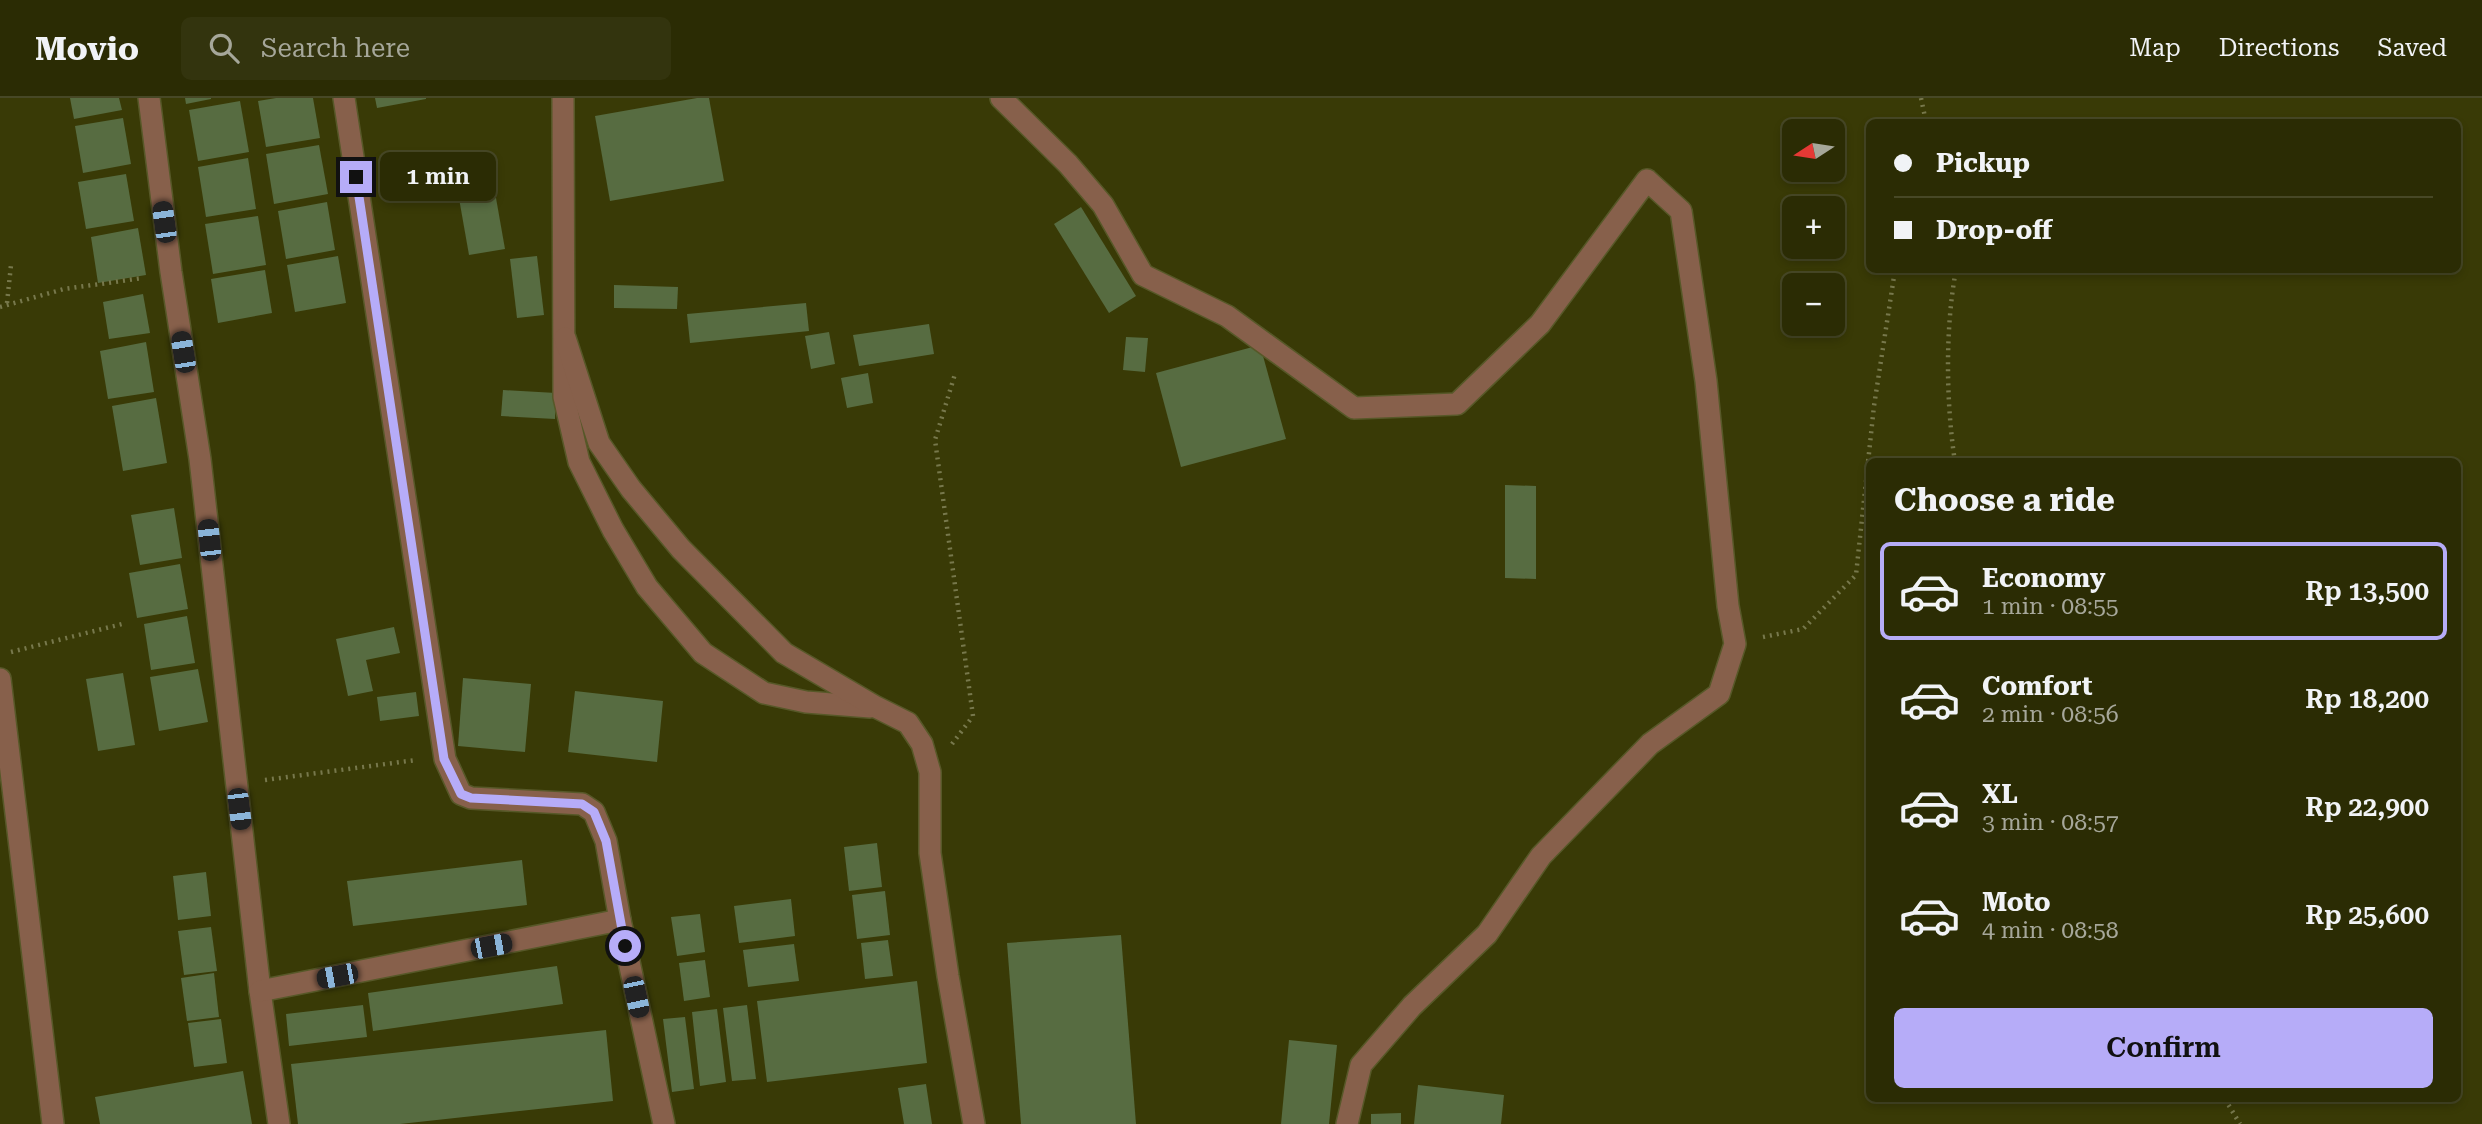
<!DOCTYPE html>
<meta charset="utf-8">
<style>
body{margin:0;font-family:"Roboto Serif",serif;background:#33340e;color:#f1f3f6;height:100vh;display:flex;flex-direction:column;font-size:26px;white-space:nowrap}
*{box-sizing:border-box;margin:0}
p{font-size:23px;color:#a6a79a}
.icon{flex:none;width:38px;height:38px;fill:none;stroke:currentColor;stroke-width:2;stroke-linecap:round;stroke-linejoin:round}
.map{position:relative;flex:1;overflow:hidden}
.details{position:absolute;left:1866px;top:360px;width:595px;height:644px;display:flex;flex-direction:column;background:#2b2c04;border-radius:10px;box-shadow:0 4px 10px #0003,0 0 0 2px #474826}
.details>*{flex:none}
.banner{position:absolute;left:1866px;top:21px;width:595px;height:154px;border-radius:10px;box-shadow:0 4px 10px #0003,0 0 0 2px #474826;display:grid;align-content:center;height:154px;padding:0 28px;background:#2b2c04}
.needle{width:46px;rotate:258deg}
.tools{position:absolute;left:1782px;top:21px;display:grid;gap:14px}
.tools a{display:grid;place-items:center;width:63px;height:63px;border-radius:10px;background:#2b2c04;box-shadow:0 4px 10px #0003,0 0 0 2px #474826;font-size:35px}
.end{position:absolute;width:32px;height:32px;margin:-16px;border:9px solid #b6acf8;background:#111;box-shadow:0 0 0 4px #111}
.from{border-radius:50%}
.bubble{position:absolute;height:49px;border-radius:10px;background:#2b2c04;box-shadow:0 4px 10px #0003,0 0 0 2px #474826;font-size:23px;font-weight:600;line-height:49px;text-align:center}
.car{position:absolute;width:21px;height:42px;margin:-21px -10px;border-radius:9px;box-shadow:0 0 5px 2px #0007;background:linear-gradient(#222 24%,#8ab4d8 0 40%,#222 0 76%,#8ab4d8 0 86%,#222 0)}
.banner b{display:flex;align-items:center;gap:24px;height:66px;font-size:26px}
.banner b+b{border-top:2px solid #474826}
.banner i{width:18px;height:18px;background:#f1f3f6}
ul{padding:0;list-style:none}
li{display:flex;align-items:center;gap:21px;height:98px;margin:0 14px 10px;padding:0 14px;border:4px solid transparent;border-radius:10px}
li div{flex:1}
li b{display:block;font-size:26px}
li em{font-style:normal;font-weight:600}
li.active{border-color:#b6acf8}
li>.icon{width:63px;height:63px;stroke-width:1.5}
h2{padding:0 28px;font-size:32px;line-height:84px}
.action{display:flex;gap:14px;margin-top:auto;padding:14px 28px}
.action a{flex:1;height:80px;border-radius:10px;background:#b6acf8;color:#111;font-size:28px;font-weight:600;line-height:80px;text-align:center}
header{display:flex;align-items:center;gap:42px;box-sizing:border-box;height:98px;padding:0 35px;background:#2b2c04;border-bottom:2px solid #474826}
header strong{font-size:33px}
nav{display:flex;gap:38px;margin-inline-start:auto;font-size:24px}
.search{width:490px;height:63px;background:#33340e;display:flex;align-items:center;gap:18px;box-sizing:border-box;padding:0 24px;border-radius:10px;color:#a6a79a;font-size:26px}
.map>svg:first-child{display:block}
.building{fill:#576c41}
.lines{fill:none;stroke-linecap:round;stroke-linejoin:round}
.lane-casing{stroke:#575828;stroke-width:24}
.street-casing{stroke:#575828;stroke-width:24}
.path{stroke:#77784c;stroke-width:4.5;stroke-dasharray:2 5;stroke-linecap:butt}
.lane{stroke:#87604b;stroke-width:21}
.street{stroke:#87604b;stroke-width:21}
.route{stroke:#b6acf8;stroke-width:9}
</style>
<header>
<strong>Movio</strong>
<div class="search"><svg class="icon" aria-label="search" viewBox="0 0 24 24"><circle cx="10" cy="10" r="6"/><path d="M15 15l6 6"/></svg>Search here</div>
<nav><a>Map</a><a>Directions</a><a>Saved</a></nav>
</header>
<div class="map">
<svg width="2482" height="1026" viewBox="0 0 2482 1026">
<rect width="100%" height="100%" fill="#393a06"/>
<g class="building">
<path d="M 70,0 L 119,0 L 122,12 L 74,21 Z"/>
<path d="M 185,0 L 211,0 L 211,1 L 186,6 Z"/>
<path d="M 276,0 L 313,0 L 320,40 L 266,49 L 258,3 Z"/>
<path d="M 375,0 L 426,0 L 426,1 L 377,10 Z"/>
<path d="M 697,0 L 709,0 L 724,83 L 610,103 L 595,18 Z"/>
<path d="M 240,3 L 249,54 L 198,63 L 189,12 Z"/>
<path d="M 123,20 L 131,66 L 83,75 L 75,28 Z"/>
<path d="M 319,47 L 328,96 L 274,106 L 266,56 Z"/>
<path d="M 248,60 L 256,111 L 206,119 L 198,69 Z"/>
<path d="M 490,66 L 505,151 L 469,157 L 454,72 Z"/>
<path d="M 126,76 L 134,123 L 86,131 L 78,84 Z"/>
<path d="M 327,104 L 335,152 L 286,161 L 278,113 Z"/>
<path d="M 1081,109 L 1136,198 L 1109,215 L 1054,126 Z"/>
<path d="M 258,118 L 266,167 L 213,176 L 205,126 Z"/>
<path d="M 138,130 L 146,177 L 98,185 L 91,139 Z"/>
<path d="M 338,158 L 346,205 L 295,214 L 287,167 Z"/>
<path d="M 537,158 L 544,217 L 517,220 L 510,161 Z"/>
<path d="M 265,172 L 272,215 L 218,225 L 211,181 Z"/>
<path d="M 614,187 L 678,189 L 677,211 L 614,210 Z"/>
<path d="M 143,196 L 150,235 L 109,241 L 103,204 Z"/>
<path d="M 806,205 L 809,233 L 690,245 L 687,216 Z"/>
<path d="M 929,226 L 934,256 L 859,268 L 853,237 Z"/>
<path d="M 829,234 L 835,266 L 811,271 L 805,238 Z"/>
<path d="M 1126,239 L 1148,240 L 1145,274 L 1123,272 Z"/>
<path d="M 146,244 L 154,294 L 108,301 L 100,253 Z"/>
<path d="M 1260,247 L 1286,341 L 1181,369 L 1156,275 Z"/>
<path d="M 868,275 L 873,305 L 847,310 L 841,280 Z"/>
<path d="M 503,292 L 556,295 L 555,321 L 501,318 Z"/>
<path d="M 156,300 L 167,365 L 123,373 L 112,308 Z"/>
<path d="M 1505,387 L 1536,388 L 1536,481 L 1505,480 Z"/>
<path d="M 174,410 L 182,460 L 140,467 L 131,417 Z"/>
<path d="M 180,466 L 188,511 L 137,520 L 129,475 Z"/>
<path d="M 187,518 L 195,565 L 151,572 L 144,526 Z"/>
<path d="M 394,529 L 400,555 L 366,562 L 373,593 L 348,598 L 336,541 Z"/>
<path d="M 198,571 L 208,624 L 159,633 L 150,579 Z"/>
<path d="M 123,575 L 135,647 L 98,653 L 86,581 Z"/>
<path d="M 463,580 L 531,586 L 525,654 L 458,648 Z"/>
<path d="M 575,593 L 663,603 L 657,664 L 568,654 Z"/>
<path d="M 416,594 L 419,618 L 380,623 L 377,599 Z"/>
<path d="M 877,745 L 882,789 L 849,793 L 844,749 Z"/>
<path d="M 522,762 L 527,807 L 353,828 L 347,783 Z"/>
<path d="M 206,774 L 211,818 L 178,822 L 173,778 Z"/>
<path d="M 885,793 L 890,837 L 857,841 L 852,797 Z"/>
<path d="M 791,801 L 795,838 L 739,845 L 734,808 Z"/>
<path d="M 700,816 L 705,854 L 677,858 L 671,819 Z"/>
<path d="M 211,829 L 217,873 L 184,877 L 178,833 Z"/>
<path d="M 1121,837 L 1136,1026 L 1021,1026 L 1007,845 Z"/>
<path d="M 888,842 L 893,878 L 865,881 L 861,845 Z"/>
<path d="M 794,846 L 799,883 L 748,889 L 743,852 Z"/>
<path d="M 705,862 L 710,899 L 684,903 L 679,865 Z"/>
<path d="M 557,868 L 563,906 L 373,933 L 368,895 Z"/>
<path d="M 214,875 L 219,919 L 187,923 L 181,880 Z"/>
<path d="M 917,883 L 927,965 L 767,984 L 757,903 Z"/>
<path d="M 363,907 L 367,939 L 289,948 L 286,916 Z"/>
<path d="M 747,907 L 756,981 L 732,983 L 723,910 Z"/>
<path d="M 717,911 L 726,984 L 700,988 L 692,914 Z"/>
<path d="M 685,919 L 694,991 L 672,994 L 663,921 Z"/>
<path d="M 221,921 L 227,965 L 194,969 L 188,925 Z"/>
<path d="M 606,932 L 613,1003 L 400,1026 L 298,1026 L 291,966 Z"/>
<path d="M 1289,942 L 1337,947 L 1329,1026 L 1281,1026 Z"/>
<path d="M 243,973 L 252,1026 L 100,1026 L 95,999 Z"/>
<path d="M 926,986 L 932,1026 L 904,1026 L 898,990 Z"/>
<path d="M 1418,987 L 1504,997 L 1501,1026 L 1414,1026 Z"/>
<path d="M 1401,1015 L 1401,1026 L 1371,1026 L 1371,1016 Z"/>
</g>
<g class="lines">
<defs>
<path id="lane" d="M 1001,0 L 1068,66 L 1103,107 L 1143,177 L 1227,218 L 1354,310 L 1457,306 L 1540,226 L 1647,82 L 1681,113 L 1706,283 L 1728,508 L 1735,546 L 1719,596 L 1650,646 L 1541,758 L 1487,836 L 1412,908 L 1361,967 L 1347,1026"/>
<g id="street">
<path d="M 149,0 L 171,174 L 200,361 L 260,893 L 279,1026"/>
<path d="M 344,0 L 445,661 L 461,696 L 471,700 L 582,706 L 594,714 L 606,743 L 620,822 L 664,1026"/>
<path d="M 563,0 L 564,299 L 579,364 L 613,432 L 647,489 L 703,555 L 764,595 L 806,604 L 870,609"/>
<path d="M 565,240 L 599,345 L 631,391 L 681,451 L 784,555 L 876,609 L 908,625 L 922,646 L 930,674 L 930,755 L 948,878 L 974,1026"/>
<path d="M 0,581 L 53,1026"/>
<path d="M 260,893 L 620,822"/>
</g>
</defs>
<use href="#lane" class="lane-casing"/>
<use href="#street" class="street-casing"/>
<g class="path">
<path d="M 1921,0 L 1926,24"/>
<path d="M 7,205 L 11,167"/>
<path d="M 0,209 L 64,191 L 143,180"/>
<path d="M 1955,364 C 1946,305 1945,230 1956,172"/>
<path d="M 1763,539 L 1803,531 L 1856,477 L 1874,308 L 1895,172"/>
<path d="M 11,554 L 122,526"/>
<path d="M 952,646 L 973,618 L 935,342 L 955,276"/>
<path d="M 265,682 L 416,662"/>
<path d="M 2225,1001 L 2240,1026"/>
</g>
<use href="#lane" class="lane"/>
<use href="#street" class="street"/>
</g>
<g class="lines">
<path class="route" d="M 356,79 L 444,661 L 461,696 L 471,700 L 582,706 L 594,714 L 606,743 L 625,848"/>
</g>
</svg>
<div class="tools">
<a><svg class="needle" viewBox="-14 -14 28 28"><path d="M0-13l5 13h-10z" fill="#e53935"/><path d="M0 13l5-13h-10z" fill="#a6a79a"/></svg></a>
<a>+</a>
<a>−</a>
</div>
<i class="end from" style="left:625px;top:848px"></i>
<i class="end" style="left:356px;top:79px"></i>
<div class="bubble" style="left:380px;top:54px;width:116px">1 min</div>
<i class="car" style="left:164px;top:124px;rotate:352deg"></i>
<i class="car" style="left:183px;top:254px;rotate:351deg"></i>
<i class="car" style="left:209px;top:442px;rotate:354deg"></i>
<i class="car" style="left:239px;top:711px;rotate:173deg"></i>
<i class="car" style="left:491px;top:848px;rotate:79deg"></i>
<i class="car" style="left:337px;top:878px;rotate:259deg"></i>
<i class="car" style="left:636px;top:899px;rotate:168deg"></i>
<div class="banner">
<b><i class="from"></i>Pickup</b>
<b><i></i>Drop-off</b>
</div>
<section class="details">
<h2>Choose a ride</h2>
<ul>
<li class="active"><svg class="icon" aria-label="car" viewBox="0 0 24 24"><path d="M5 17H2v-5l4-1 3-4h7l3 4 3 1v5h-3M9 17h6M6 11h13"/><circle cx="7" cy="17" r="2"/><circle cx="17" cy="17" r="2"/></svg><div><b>Economy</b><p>1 min · 08:55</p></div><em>Rp 13,500</em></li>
<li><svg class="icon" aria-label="car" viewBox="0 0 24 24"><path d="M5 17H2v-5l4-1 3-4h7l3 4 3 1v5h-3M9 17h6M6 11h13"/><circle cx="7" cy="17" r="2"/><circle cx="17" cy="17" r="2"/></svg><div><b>Comfort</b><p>2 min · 08:56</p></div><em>Rp 18,200</em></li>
<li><svg class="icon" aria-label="car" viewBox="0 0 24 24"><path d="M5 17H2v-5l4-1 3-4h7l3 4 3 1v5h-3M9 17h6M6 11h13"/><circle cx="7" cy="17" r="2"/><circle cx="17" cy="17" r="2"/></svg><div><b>XL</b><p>3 min · 08:57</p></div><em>Rp 22,900</em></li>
<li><svg class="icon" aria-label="car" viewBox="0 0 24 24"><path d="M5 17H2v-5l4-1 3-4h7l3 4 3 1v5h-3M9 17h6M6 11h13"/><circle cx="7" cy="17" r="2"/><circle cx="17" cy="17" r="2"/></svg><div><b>Moto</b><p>4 min · 08:58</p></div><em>Rp 25,600</em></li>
</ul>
<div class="action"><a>Confirm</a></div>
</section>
</div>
